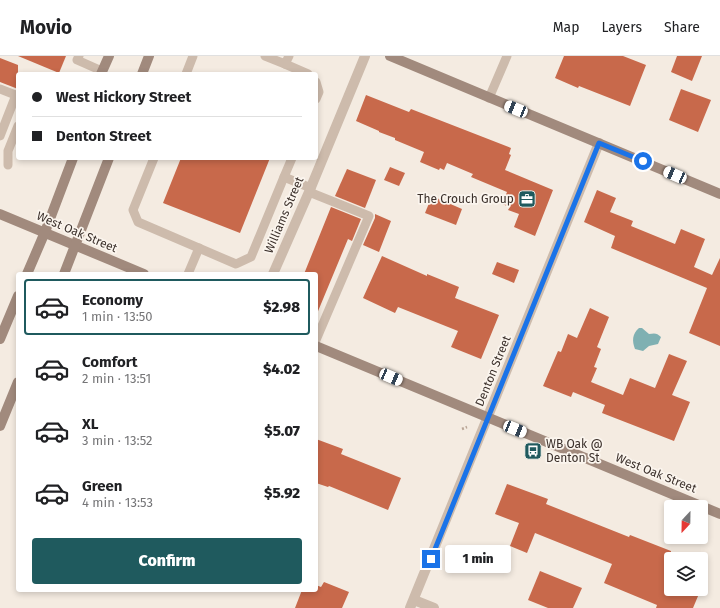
<!DOCTYPE html>
<meta charset="utf-8">
<style>
body{margin:0;font-family:"Fira Sans",sans-serif;background:#f2f2f2;color:#202124;height:100vh;display:flex;flex-direction:column;font-size:15px;white-space:nowrap}
*{box-sizing:border-box;margin:0}
p{font-size:13px;color:#757577}
.icon{flex:none;width:22px;height:22px;fill:none;stroke:currentColor;stroke-width:2;stroke-linecap:round;stroke-linejoin:round}
.map{position:relative;flex:1;overflow:hidden}
.details{position:absolute;left:16px;top:216px;width:302px;height:320px;display:flex;flex-direction:column;background:#fff;border-radius:4px;box-shadow:0 2px 6px #0003}
.details>*{flex:none}
.top-card{position:absolute;left:16px;top:16px;width:302px;height:88px;border-radius:4px;box-shadow:0 2px 6px #0003;display:grid;align-content:center;height:88px;padding:0 16px;background:#fff}
.needle{width:26px;rotate:202deg}
.controls{position:absolute;left:664px;top:444px;display:grid;gap:8px}
.controls a{display:grid;place-items:center;width:44px;height:44px;border-radius:4px;background:#fff;box-shadow:0 2px 6px #0003;font-size:20px}
.end{position:absolute;width:18px;height:18px;margin:-9px;border:5px solid #1a73e8;background:#fff;box-shadow:0 0 0 2px #fff}
.from{border-radius:50%}
.bubble{position:absolute;height:28px;border-radius:4px;background:#fff;box-shadow:0 2px 6px #0003;font-size:13px;font-weight:800;line-height:28px;text-align:center}
.car{position:absolute;width:12px;height:24px;margin:-12px -6px;border-radius:5px;box-shadow:0 0 3px 1px #0007;background:linear-gradient(#fff 24%,#345 0 40%,#fff 0 76%,#345 0 86%,#fff 0)}
.top-card b{display:flex;align-items:center;gap:14px;height:38px;font-size:15px}
.top-card b+b{border-top:1px solid #e0e0e0}
.top-card i{width:10px;height:10px;background:#202124}
ul{padding:7px 0 0;list-style:none}
li{display:flex;align-items:center;gap:12px;height:56px;margin:0 8px 6px;padding:0 8px;border:2px solid transparent;border-radius:4px}
li div{flex:1}
li b{display:block;font-size:15px}
li em{font-style:normal;font-weight:800}
li.selected{border-color:#1f5a5e}
li>.icon{width:36px;height:36px;stroke-width:1.5}
.primary-button{display:flex;gap:8px;margin-top:auto;padding:8px 16px}
.primary-button a{flex:1;height:46px;border-radius:4px;background:#1f5a5e;color:#fff;font-size:16px;font-weight:800;line-height:46px;text-align:center}
header{display:flex;align-items:center;gap:24px;box-sizing:border-box;height:56px;padding:0 20px;background:#fff;border-bottom:1px solid #e0e0e0}
header strong{font-size:19px}
nav{display:flex;gap:22px;margin-inline-start:auto;font-size:14px}
.map>svg:first-child{display:block}
.water{fill:#7fb0b2}
.building{fill:#c8694b}
.lines{fill:none;stroke-linecap:round;stroke-linejoin:round}
.path{stroke:#b9a596;stroke-width:2.5;stroke-dasharray:2 2;stroke-linecap:butt}
.service{stroke:#cdbbac;stroke-width:9}
.minor{stroke:#cdbbac;stroke-width:10}
.secondary{stroke:#a18a7d;stroke-width:10}
.route{stroke:#1a73e8;stroke-width:5}
.labels{text-anchor:middle;stroke-width:3.5;stroke-linejoin:round;paint-order:stroke}
.poi-label{font-size:12px;fill:#3b302b;stroke:#fbf5ee;text-anchor:end}
.street-label{font-size:12px;fill:#3b302b;stroke:#fbf5ee}
</style>
<header>
<strong>Movio</strong>
<nav><a>Map</a><a>Layers</a><a>Share</a></nav>
</header>
<div class="map">
<svg width="720" height="552" viewBox="0 0 720 552">
<rect width="100%" height="100%" fill="#f4ebe1"/>
<path class="water" d="M 639,272 L 642,272 L 649,278 C 655,277 657,277 661,281 L 658,288 L 649,290 L 643,295 L 635,293 C 632,285 632,278 639,272 Z"/>
<g class="building">
<path d="M 18,0 L 66,0 L 59,17 Z"/>
<path d="M 564,0 L 623,0 L 646,9 L 630,50 L 579,30 L 578,32 L 555,22 Z"/>
<path d="M 677,0 L 702,0 L 692,25 L 671,16 Z"/>
<path d="M 0,2 L 18,9 L 18,33 L 0,26 Z"/>
<path d="M 681,33 L 711,44 L 698,76 L 669,64 Z"/>
<path d="M 366,39 L 409,56 L 411,53 L 511,92 L 509,98 L 511,99 L 505,114 L 553,134 L 535,180 L 514,171 L 519,158 L 508,154 L 510,151 L 502,148 L 507,136 L 471,121 L 473,118 L 447,107 L 444,114 L 440,112 L 439,114 L 420,106 L 424,96 L 395,84 L 395,82 L 379,76 L 379,75 L 356,65 Z"/>
<path d="M 181,102 L 270,102 L 240,177 L 163,147 Z"/>
<path d="M 390,111 L 405,117 L 399,130 L 384,124 Z"/>
<path d="M 347,113 L 376,124 L 365,152 L 335,140 Z"/>
<path d="M 597,134 L 616,142 L 610,156 L 633,165 L 631,170 L 675,188 L 681,173 L 705,183 L 694,211 L 712,219 L 720,202 L 720,290 L 689,277 L 707,232 L 611,192 L 615,180 L 584,166 Z"/>
<path d="M 432,140 L 462,153 L 456,169 L 425,157 Z"/>
<path d="M 331,151 L 361,163 L 352,185 L 348,183 L 316,260 L 316,218 L 304,218 Z"/>
<path d="M 375,158 L 391,165 L 379,196 L 363,189 L 375,162 Z"/>
<path d="M 382,200 L 427,220 L 427,218 L 459,231 L 455,242 L 499,259 L 481,303 L 451,291 L 458,275 L 398,251 L 395,257 L 363,242 Z"/>
<path d="M 497,206 L 519,214 L 514,227 L 492,218 Z"/>
<path d="M 590,252 L 609,261 L 597,291 L 601,293 L 594,311 L 597,312 L 591,326 L 623,339 L 630,322 L 655,332 L 669,298 L 687,305 L 672,339 L 690,346 L 674,385 L 602,357 L 605,349 L 573,336 L 571,341 L 543,330 L 558,295 L 561,296 L 568,278 L 577,282 Z"/>
<path d="M 316,383 L 343,393 L 341,398 L 401,422 L 388,454 L 329,430 L 328,431 L 316,427 Z"/>
<path d="M 507,428 L 548,443 L 546,448 L 629,481 L 630,479 L 671,495 L 671,533 L 701,533 L 693,552 L 656,552 L 657,549 L 604,527 L 612,508 L 535,477 L 527,497 L 510,490 L 519,467 L 495,458 Z"/>
<path d="M 540,515 L 582,532 L 573,552 L 548,552 L 528,544 Z"/>
<path d="M 324,526 L 349,536 L 342,552 L 295,552 L 302,534 L 316,534 L 316,529 L 321,531 Z"/>
</g>
<g class="lines">
<path class="path" d="M 462,373 L 467,371"/>
<g class="service">
<path d="M 79,0 L 77,4 L 102,15"/>
<path d="M 265,0 L 285,8 L 289,0"/>
<path d="M 285,8 L 308,18"/>
<path d="M 186,18 L 193,0"/>
<path d="M 316,26 L 319,36 L 316,43"/>
<path d="M 0,33 L 18,40"/>
<path d="M 489,42 L 507,0"/>
<path d="M 0,80 L 16,39"/>
<path d="M 154,102 L 133,154 L 138,166 L 236,208 L 251,201 L 284,121"/>
<path d="M 292,102 L 284,121 L 311,132"/>
<path d="M 8,109 L 8,95 L 18,70"/>
<path d="M 309,136 L 369,160 L 316,284"/>
<path d="M 188,218 L 199,192"/>
</g>
<g class="minor">
<path d="M 273,218 L 309,136 L 365,0"/>
<path d="M 414,544 L 434,552"/>
<path d="M 410,552 L 599,87"/>
</g>
<g class="secondary">
<path d="M 390,0 L 720,138"/>
<path d="M 101,18 L 109,0"/>
<path d="M 142,18 L 149,0"/>
<path d="M 0,158 L 144,218"/>
<path d="M 27,218 L 45,176 L 73,102"/>
<path d="M 64,218 L 109,102"/>
<path d="M 0,283 L 18,240"/>
<path d="M 316,290 L 720,458"/>
<path d="M 0,370 L 18,326"/>
</g>
</g>
<g class="lines">
<path class="route" d="M 431,503 L 599,87 L 643,105"/>
</g>
<defs>
<symbol id="office-square" viewBox="-11 -11 22 22"><rect x="-9" y="-9" width="18" height="18" rx="4" fill="#1f5a5e" stroke="#fbf5ee"/><path d="M-6-3h4V-5.5h4V-3h4V5H-6ZM-1-4.5V-3h2v-1.5ZM-6 0V1H6V0Z" fill="#fff"/></symbol>
<symbol id="bus-square" viewBox="-11 -11 22 22"><rect x="-9" y="-9" width="18" height="18" rx="4" fill="#1f5a5e" stroke="#fbf5ee"/><path d="M-5-6H5V4H4V6H2V4H-2V6H-4V4H-5ZM-3.5-4V0h7V-4ZM-3.5 1.2v1.5H-2V1.2ZM2 1.2v1.5H3.5V1.2Z" fill="#fff"/></symbol>
</defs>
<g fill-rule="evenodd">
<use href="#office-square" x="517" y="133" width="20" height="20"/>
<use href="#bus-square" x="523" y="385" width="20" height="20"/>
</g>
<g class="labels">
<g class="poi-label">
<text x="514" y="147">The Crouch Group</text>
<text x="546" y="392" text-anchor="start">WB Oak @<tspan x="546" dy="14">Denton St</tspan></text>
</g>
<g class="street-label">
<text transform="translate(284 159) rotate(-67)" y="4">Williams Street</text>
<text transform="translate(77 176) rotate(23)" y="4">West Oak Street</text>
<text transform="translate(493 315) rotate(-68)" y="4">Denton Street</text>
<text transform="translate(656 417) rotate(22)" y="4">West Oak Street</text>
</g>
</g>
</svg>
<div class="controls">
<a><svg class="needle" viewBox="-14 -14 28 28"><path d="M0-13l5 13h-10z" fill="#e53935"/><path d="M0 13l5-13h-10z" fill="#757577"/></svg></a>
<a><svg class="icon" aria-label="layers" viewBox="0 0 24 24"><path d="M12 4l9 5-9 5-9-5zM3 14l9 5 9-5"/></svg></a>
</div>
<i class="end from" style="left:643px;top:105px"></i>
<i class="end" style="left:431px;top:503px"></i>
<div class="bubble" style="left:445px;top:489px;width:66px">1 min</div>
<i class="car" style="left:516px;top:53px;rotate:292deg"></i>
<i class="car" style="left:675px;top:119px;rotate:293deg"></i>
<i class="car" style="left:391px;top:321px;rotate:113deg"></i>
<i class="car" style="left:515px;top:373px;rotate:112deg"></i>
<div class="top-card">
<b><i class="from"></i>West Hickory Street</b>
<b><i></i>Denton Street</b>
</div>
<section class="details">
<ul>
<li class="selected"><svg class="icon" aria-label="car" viewBox="0 0 24 24"><path d="M5 17H2v-5l4-1 3-4h7l3 4 3 1v5h-3M9 17h6M6 11h13"/><circle cx="7" cy="17" r="2"/><circle cx="17" cy="17" r="2"/></svg><div><b>Economy</b><p>1 min · 13:50</p></div><em>$2.98</em></li>
<li><svg class="icon" aria-label="car" viewBox="0 0 24 24"><path d="M5 17H2v-5l4-1 3-4h7l3 4 3 1v5h-3M9 17h6M6 11h13"/><circle cx="7" cy="17" r="2"/><circle cx="17" cy="17" r="2"/></svg><div><b>Comfort</b><p>2 min · 13:51</p></div><em>$4.02</em></li>
<li><svg class="icon" aria-label="car" viewBox="0 0 24 24"><path d="M5 17H2v-5l4-1 3-4h7l3 4 3 1v5h-3M9 17h6M6 11h13"/><circle cx="7" cy="17" r="2"/><circle cx="17" cy="17" r="2"/></svg><div><b>XL</b><p>3 min · 13:52</p></div><em>$5.07</em></li>
<li><svg class="icon" aria-label="car" viewBox="0 0 24 24"><path d="M5 17H2v-5l4-1 3-4h7l3 4 3 1v5h-3M9 17h6M6 11h13"/><circle cx="7" cy="17" r="2"/><circle cx="17" cy="17" r="2"/></svg><div><b>Green</b><p>4 min · 13:53</p></div><em>$5.92</em></li>
</ul>
<div class="primary-button"><a>Confirm</a></div>
</section>
</div>
